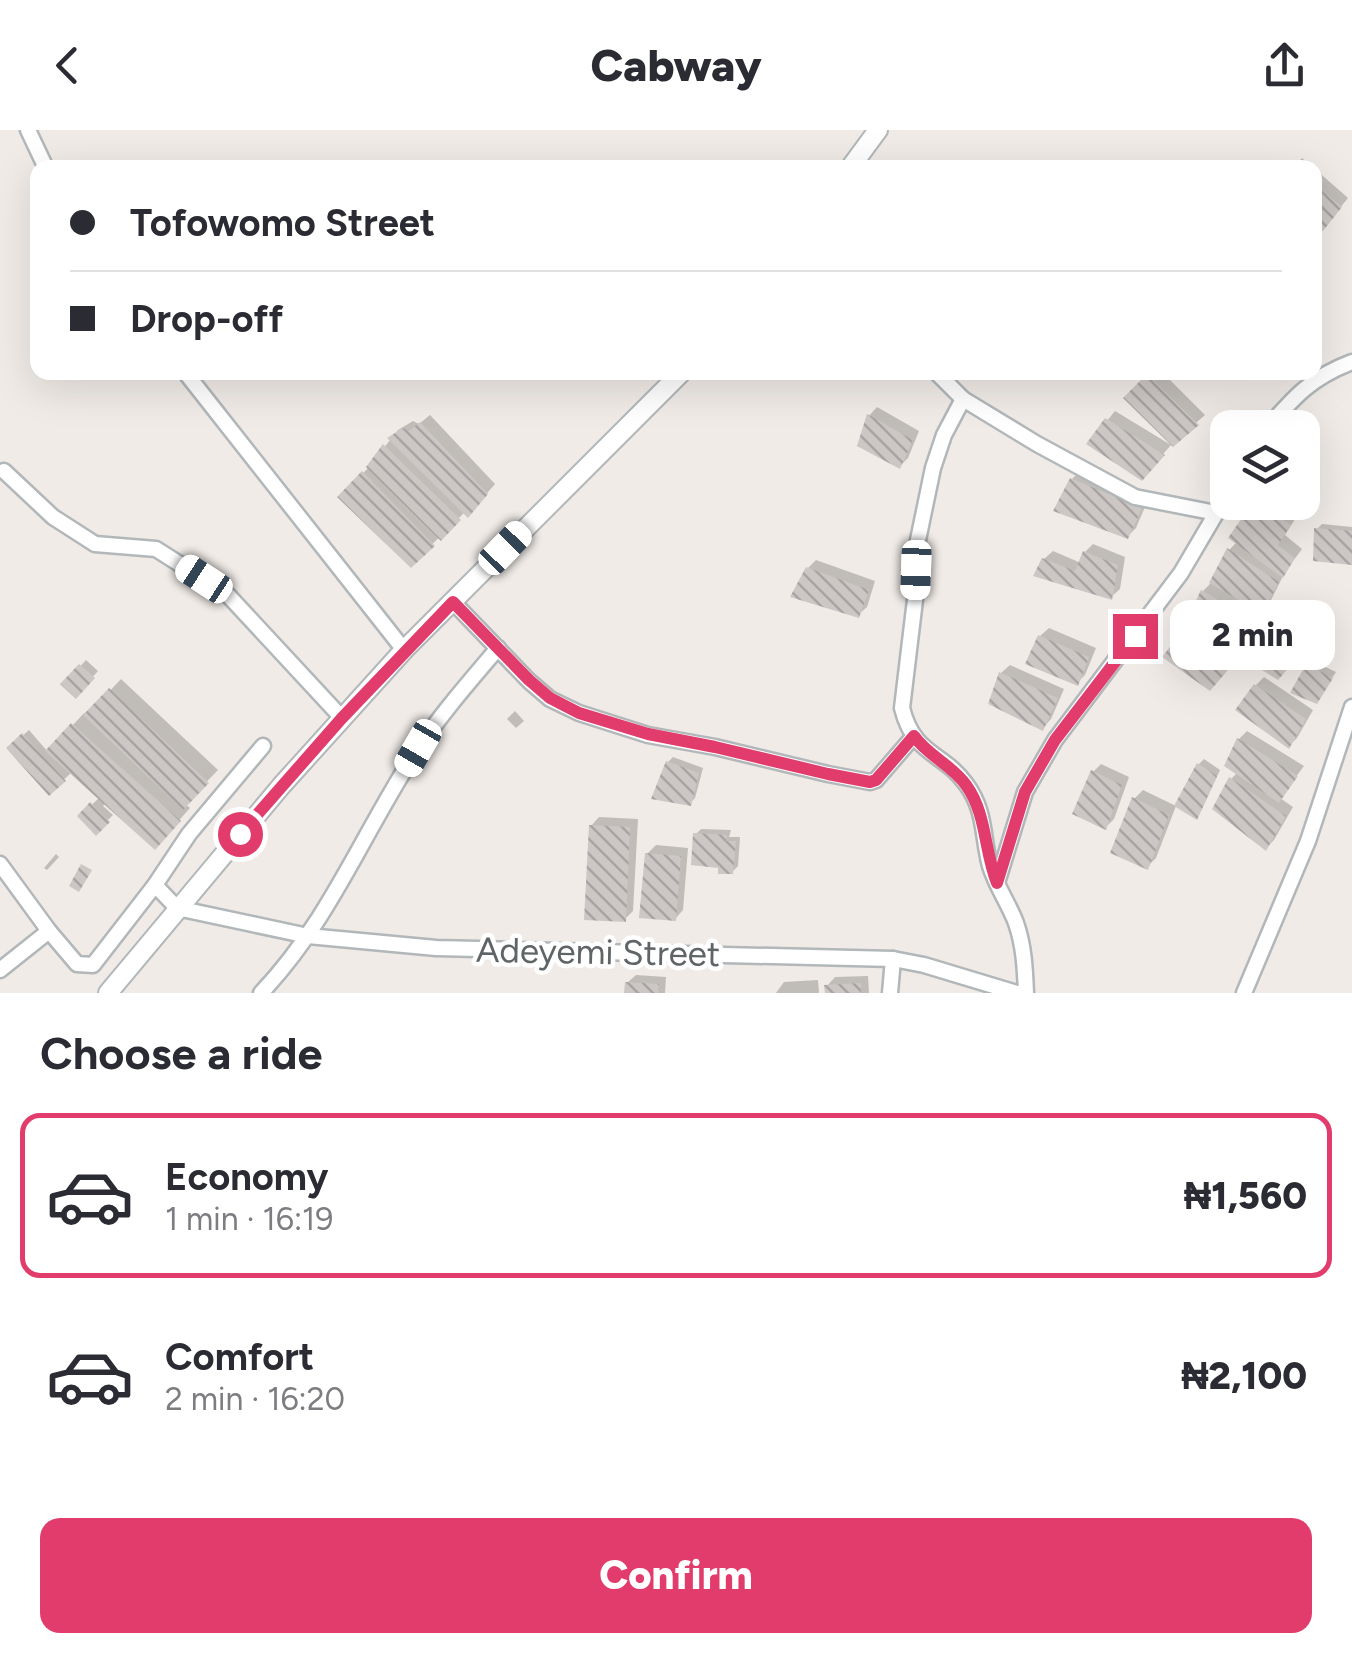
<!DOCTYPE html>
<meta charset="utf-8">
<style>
body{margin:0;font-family:Figtree,sans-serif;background:#f7f7f7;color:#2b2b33;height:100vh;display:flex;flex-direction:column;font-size:38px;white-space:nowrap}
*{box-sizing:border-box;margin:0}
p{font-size:32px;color:#7c7c81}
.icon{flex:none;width:55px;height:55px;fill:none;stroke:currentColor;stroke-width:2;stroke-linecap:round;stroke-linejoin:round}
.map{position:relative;height:863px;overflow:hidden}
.side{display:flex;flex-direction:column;background:#fff;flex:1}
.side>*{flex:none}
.guide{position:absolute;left:30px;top:30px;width:1292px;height:220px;border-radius:20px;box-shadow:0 10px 40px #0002;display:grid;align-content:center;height:220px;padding:0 40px;background:#fff}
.fabs{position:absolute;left:1210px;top:280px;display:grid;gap:20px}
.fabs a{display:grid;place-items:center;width:110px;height:110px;border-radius:20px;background:#fff;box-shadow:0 10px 40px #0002;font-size:50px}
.end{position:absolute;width:45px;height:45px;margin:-22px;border:12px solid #e13c6b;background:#fff;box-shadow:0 0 0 5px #fff}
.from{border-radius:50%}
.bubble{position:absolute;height:70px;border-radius:20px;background:#fff;box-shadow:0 10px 40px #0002;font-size:32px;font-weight:800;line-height:70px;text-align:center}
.car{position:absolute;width:30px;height:60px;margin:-30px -15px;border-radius:12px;box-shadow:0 0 8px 2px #0007;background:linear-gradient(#fff 24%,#345 0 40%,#fff 0 76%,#345 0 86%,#fff 0)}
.guide b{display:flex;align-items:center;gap:35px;height:95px;font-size:38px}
.guide b+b{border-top:2px solid #e1e1e2}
.guide i{width:25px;height:25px;background:#2b2b33}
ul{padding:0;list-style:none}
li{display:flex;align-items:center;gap:30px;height:165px;margin:0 20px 15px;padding:0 20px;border:5px solid transparent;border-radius:20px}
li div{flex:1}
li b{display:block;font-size:38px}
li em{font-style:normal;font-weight:800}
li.selected{border-color:#e13c6b}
li>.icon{width:90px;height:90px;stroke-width:1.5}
h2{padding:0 40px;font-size:45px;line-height:120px}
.action{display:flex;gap:20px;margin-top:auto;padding:20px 40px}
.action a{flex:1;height:115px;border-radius:20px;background:#e13c6b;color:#fff;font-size:40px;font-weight:800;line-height:115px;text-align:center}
header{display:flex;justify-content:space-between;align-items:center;height:130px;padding:0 40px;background:#fff;font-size:45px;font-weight:800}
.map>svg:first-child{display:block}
.shadow{fill:#0003}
.building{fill:url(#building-back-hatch)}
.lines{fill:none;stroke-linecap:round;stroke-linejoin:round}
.minor-casing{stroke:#b2b7b9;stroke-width:19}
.tertiary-casing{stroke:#b2b7b9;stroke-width:22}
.minor{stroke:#fff;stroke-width:14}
.tertiary{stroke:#fff;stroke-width:18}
.route{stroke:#e13c6b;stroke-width:12}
.labels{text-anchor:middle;stroke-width:9;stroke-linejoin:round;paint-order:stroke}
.street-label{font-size:35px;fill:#5f6567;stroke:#fff}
</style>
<header><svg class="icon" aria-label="back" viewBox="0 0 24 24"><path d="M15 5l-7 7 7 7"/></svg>Cabway<svg class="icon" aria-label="share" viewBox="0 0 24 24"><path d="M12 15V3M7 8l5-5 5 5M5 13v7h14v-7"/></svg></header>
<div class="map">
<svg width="1352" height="863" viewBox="0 0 1352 863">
<defs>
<pattern id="building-back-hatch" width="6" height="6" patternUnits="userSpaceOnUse" patternTransform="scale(2.5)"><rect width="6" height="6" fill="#ccc6c4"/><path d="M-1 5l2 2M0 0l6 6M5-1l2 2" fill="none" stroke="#a9a4a3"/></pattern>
</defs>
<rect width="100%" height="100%" fill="#f0ebe7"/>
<g class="shadow">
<path d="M 1302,28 L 1313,38 L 1293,38 Z"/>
<path d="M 1315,39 L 1348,68 L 1331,89 L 1315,90 Z"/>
<path d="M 1152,242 L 1162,242 L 1205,285 L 1173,313 L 1126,268 Z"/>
<path d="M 1171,242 L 1187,242 L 1179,250 Z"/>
<path d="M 877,277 L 919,301 L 908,328 L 900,336 L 869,286 Z"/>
<path d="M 1115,281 L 1171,315 L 1150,339 L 1089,313 Z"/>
<path d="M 430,285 L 495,354 L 476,376 L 465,382 L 411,435 L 340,367 L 368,338 L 398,300 L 413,291 L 419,294 Z"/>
<path d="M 1080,341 L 1148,370 L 1136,398 L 1128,406 L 1072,349 Z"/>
<path d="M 1276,372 L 1297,386 L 1285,405 L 1302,419 L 1285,442 L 1270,472 L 1261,480 L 1258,478 L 1242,501 L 1203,461 L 1211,453 L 1229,420 L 1237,412 L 1231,407 L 1255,373 Z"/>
<path d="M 1322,394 L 1352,397 L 1352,433 L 1317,399 Z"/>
<path d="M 1093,414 L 1125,427 L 1120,459 L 1111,467 L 1044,429 L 1053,421 L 1081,433 L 1085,422 Z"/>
<path d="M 816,430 L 875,451 L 867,477 L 858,485 L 808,438 Z"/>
<path d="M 1193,494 L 1239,524 L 1218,550 L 1185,502 Z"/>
<path d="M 1049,498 L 1096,518 L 1085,545 L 1077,553 L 1040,506 Z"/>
<path d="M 1280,498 L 1306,515 L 1278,547 L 1275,503 Z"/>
<path d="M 86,530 L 98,541 L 76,565 L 64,554 Z"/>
<path d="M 1313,531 L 1336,542 L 1317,571 L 1308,536 Z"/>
<path d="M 1010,535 L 1064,559 L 1051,589 L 1043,598 L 1001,543 Z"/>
<path d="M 1264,547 L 1313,580 L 1297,608 L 1289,616 L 1256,555 Z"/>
<path d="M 121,549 L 218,640 L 185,674 L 190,678 L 166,705 L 106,673 L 103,676 L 113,685 L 96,702 L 80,686 L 99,668 L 72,642 L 50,663 L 9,618 L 29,600 L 48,622 L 84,583 L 87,585 Z"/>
<path d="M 515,581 L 524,591 L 516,598 L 507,589 Z"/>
<path d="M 1247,601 L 1304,636 L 1280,668 L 1293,677 L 1274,710 L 1266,718 L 1231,649 L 1238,642 L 1227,635 L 1239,609 Z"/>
<path d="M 673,627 L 703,638 L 695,668 L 690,673 L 668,632 Z"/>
<path d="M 1204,629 L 1220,640 L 1201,681 L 1196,686 L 1177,676 L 1199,634 Z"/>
<path d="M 1101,634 L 1129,647 L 1114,689 L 1106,697 L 1093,642 Z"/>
<path d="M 1143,660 L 1176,676 L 1156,728 L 1147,737 L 1134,669 Z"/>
<path d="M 599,687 L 638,689 L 633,781 L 625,789 L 591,696 Z"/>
<path d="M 701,699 L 731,700 L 729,707 L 740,707 L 738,736 L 732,742 L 721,736 L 696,704 Z"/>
<path d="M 656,715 L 688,718 L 683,780 L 675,789 L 647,724 Z"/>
<path d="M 56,724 L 59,727 L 47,740 L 44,738 Z"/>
<path d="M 636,845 L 666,847 L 665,863 L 627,863 L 627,853 Z"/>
<path d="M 868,846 L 869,863 L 827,863 L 827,856 L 835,847 Z"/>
<path d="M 818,850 L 819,863 L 776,863 L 784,852 Z"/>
</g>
<g class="building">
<path d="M 1315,54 L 1342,77 L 1323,101 L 1315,93 Z"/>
<path d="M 1147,244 L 1199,295 L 1173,317 L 1123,268 Z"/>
<path d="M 867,284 L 913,310 L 900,339 L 857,316 Z"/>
<path d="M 1105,288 L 1165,325 L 1142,351 L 1086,314 Z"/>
<path d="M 420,292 L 488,364 L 468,388 L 387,308 L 403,298 L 409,301 Z"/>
<path d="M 383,314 L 461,390 L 441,411 L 366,337 Z"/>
<path d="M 362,341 L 435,416 L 411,438 L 337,367 Z"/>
<path d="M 1070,348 L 1142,378 L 1128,409 L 1053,381 Z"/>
<path d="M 1253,372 L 1291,395 L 1278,415 L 1295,428 L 1283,448 L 1228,408 Z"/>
<path d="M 1314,398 L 1352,401 L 1352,435 L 1313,431 Z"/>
<path d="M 1227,418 L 1279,452 L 1262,483 L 1209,453 Z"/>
<path d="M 1083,421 L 1118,435 L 1112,470 L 1033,446 L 1042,428 L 1075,441 Z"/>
<path d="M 806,437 L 869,460 L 859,488 L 790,467 Z"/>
<path d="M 1201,460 L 1251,488 L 1234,513 L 1189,485 Z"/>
<path d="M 1183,500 L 1233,534 L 1210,561 L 1162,527 Z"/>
<path d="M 1274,501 L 1303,521 L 1278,550 L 1251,533 Z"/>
<path d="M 1038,505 L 1089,527 L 1078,556 L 1025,534 Z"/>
<path d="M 79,534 L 95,548 L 76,569 L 60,554 Z"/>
<path d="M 1306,534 L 1333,548 L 1317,574 L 1290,563 Z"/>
<path d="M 999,542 L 1058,568 L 1043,601 L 988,574 Z"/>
<path d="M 1254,554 L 1306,589 L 1289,619 L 1235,580 Z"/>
<path d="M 109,558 L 209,653 L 183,680 L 83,585 Z"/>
<path d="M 71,593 L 181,691 L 155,720 L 45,621 Z"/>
<path d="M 22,603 L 66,651 L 49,666 L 6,618 Z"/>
<path d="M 1237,608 L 1298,646 L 1279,673 L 1224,636 Z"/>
<path d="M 666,631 L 699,643 L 691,676 L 651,669 Z"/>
<path d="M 1197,633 L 1217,646 L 1197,690 L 1174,676 Z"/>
<path d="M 1091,640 L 1122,655 L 1106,700 L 1072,684 Z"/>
<path d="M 1229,647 L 1286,686 L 1266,721 L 1212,679 Z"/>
<path d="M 1132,667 L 1169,685 L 1148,740 L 1110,723 Z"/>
<path d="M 90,672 L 110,692 L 96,706 L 77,686 Z"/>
<path d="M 589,695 L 630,697 L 626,792 L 584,790 Z"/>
<path d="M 693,703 L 727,705 L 726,711 L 736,711 L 733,744 L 718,744 L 718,738 L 691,735 Z"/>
<path d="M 645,723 L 681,726 L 676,791 L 639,788 Z"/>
<path d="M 81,734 L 92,740 L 79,762 L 69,756 Z"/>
<path d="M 625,852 L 659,854 L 658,863 L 624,863 Z"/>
<path d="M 861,853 L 861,863 L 825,863 L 824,855 Z"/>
</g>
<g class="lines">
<defs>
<g id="minor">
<path d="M 28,0 L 46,38"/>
<path d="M 185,242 L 404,520"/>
<path d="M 936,242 L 963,269 L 1037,314 L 1135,367 L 1216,383"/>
<path d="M 963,269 L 944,305 L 933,338 L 918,410 L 915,470 L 902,578 C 914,626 942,621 966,654 C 986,681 982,706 990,736 C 996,756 1009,774 1016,793 C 1024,816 1025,839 1026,863"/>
<path d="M 1267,298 C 1295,266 1312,247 1352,232"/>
<path d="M 4,341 L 53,387 L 95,414 L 156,419 L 227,464 L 342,588"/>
<path d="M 453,472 L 529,551 L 550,569 L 579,583 L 648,605 L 715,617 L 828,644 L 870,652 L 876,650 L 914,606"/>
<path d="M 0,734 L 49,801 L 77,834 L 93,835 L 155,755 L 189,704 L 263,616"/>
<path d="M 997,753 L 1025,662 L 1055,610 L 1181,443 L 1228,363"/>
<path d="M 155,755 L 177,778 L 308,806 L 436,818 L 893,829 L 924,835 L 1017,863"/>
<path d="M 0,840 L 49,801"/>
<path d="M 261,863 C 329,792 364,701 417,620 C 441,584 470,551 498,518"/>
<path d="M 890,863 L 893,829"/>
<path d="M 1244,863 L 1308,711 L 1352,577"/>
</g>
<g id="tertiary">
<path d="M 850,38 L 878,0"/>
<path d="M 108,863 L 282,655 L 404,520 L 682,242"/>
</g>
</defs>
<use href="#minor" class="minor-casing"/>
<use href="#tertiary" class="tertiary-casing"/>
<use href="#minor" class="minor"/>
<use href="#tertiary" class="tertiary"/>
</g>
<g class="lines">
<path class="route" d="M 240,704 L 342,588 L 453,472 L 529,550 L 550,568 L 579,583 L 648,604 L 715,617 L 828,644 L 870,652 L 876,650 L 914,606 C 928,626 952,635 966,655 C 987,684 984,721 997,753 L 1025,662 L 1055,610 L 1135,506"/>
</g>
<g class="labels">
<g class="street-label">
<text transform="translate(598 822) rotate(1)" y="12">Adeyemi Street</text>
</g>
</g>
</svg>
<div class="fabs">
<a><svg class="icon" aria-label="layers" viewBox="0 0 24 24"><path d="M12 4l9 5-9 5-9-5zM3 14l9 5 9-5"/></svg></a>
</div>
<i class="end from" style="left:240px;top:704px"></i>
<i class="end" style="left:1135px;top:506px"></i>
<div class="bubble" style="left:1170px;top:470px;width:165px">2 min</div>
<i class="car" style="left:505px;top:418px;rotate:44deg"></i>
<i class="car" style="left:916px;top:440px;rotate:182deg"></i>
<i class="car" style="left:204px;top:449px;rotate:303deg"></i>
<i class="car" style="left:418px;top:618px;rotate:210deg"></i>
<div class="guide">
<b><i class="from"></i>Tofowomo Street</b>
<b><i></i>Drop-off</b>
</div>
</div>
<section class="side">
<h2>Choose a ride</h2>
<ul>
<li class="selected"><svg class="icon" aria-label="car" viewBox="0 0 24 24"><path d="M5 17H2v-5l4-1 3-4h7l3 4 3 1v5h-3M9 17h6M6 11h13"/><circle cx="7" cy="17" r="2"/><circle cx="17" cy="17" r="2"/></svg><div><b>Economy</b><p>1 min · 16:19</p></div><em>₦1,560</em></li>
<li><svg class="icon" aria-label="car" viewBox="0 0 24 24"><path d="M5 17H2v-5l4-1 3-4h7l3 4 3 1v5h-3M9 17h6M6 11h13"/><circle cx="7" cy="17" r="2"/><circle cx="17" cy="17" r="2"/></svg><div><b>Comfort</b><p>2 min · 16:20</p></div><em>₦2,100</em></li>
</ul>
<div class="action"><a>Confirm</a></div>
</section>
